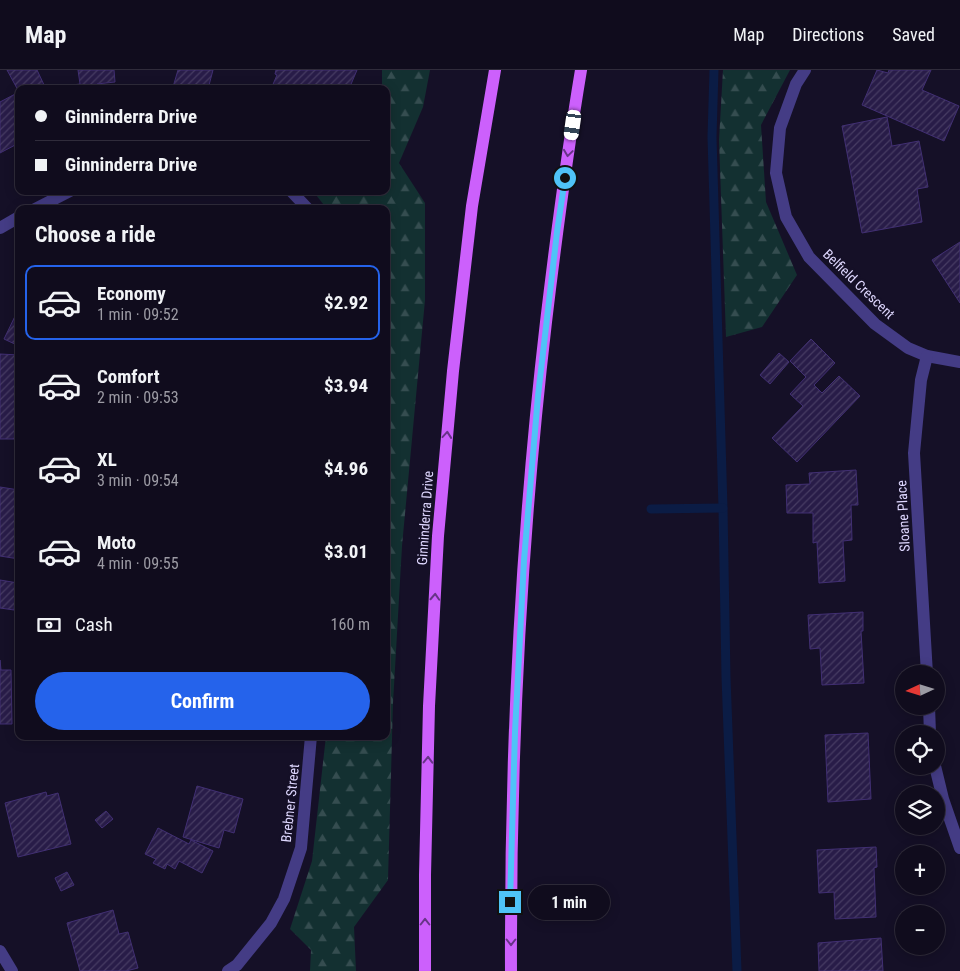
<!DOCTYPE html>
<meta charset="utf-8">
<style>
body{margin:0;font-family:"Roboto Condensed",sans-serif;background:#1e1a2a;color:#f1f3f6;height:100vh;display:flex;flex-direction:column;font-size:19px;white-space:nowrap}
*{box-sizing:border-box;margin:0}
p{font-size:16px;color:#9c9ba4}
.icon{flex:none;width:28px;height:28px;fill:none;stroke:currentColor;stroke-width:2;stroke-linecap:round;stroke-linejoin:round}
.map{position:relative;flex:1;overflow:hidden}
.details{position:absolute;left:15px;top:135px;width:375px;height:535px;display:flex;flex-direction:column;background:#100c1d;border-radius:10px;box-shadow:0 2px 12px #0003,0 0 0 1px #302c3b}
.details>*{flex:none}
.guide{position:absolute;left:15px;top:15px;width:375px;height:110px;border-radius:10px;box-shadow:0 2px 12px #0003,0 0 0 1px #302c3b;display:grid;align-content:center;height:110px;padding:0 20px;background:#100c1d}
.needle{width:32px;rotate:266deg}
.buttons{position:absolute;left:895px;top:595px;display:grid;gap:10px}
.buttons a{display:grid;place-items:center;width:50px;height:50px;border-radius:50%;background:#100c1d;box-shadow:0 2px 12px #0003,0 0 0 1px #302c3b;font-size:25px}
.end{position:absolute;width:22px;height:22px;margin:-11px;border:6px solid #4fc3f7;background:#111;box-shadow:0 0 0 2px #111}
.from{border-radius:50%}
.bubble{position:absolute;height:35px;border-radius:18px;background:#100c1d;box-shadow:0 2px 12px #0003,0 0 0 1px #302c3b;font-size:16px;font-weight:700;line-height:35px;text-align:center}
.car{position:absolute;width:15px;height:30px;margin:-15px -8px;border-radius:6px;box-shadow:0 0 4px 1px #0007;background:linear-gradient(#fff 24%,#345 0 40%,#fff 0 76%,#345 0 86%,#fff 0)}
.guide b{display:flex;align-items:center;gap:18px;height:48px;font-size:19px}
.guide b+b{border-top:1px solid #302c3b}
.guide i{width:12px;height:12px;background:#f1f3f6}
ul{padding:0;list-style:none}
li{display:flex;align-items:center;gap:15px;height:75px;margin:0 10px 8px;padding:0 10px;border:2px solid transparent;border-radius:10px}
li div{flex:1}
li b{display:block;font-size:19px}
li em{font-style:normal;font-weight:700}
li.current{border-color:#2563eb}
li>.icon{width:45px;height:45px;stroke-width:1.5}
h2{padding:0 20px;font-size:22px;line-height:60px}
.pay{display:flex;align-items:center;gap:12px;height:55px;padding:0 20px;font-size:19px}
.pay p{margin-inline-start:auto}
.button{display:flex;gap:10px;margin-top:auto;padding:10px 20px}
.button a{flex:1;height:58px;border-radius:30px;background:#2563eb;color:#fff;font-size:20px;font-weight:700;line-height:58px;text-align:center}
header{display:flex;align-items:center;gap:30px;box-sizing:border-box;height:70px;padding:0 25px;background:#100c1d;border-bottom:1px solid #302c3b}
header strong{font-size:24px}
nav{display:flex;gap:28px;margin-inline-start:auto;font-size:18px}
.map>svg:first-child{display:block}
.forest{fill:url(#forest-firs)}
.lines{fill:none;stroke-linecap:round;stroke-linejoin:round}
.stream{stroke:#0b1c45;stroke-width:9}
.building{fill:url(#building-hatch);stroke:#412f73}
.minor{stroke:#443c85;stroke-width:12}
.major{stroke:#cc60fc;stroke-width:12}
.oneway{stroke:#673487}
.route{stroke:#4fc3f7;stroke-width:6}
.labels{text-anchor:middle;stroke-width:4.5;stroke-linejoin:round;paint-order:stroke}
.street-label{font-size:14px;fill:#ded7fe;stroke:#151027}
</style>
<header>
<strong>Map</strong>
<nav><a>Map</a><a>Directions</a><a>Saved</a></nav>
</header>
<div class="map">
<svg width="960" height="901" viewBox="0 0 960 901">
<defs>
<pattern id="forest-firs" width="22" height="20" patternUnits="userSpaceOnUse" patternTransform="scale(1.25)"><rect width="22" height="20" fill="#133031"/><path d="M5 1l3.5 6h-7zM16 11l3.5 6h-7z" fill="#354d50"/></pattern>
<pattern id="building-hatch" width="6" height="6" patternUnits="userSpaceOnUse" patternTransform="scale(1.25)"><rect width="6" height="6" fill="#281c48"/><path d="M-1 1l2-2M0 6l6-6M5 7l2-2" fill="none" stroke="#473c63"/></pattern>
</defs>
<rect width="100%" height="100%" fill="#151027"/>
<g class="forest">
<path d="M 382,0 L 430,0 L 423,37 L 399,93 L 425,133 L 425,230 L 402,476 L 393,633 L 388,810 L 354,857 L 356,901 L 310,901 L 311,880 L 290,859 L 312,791 L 326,666 L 386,666 L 386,139 L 327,139 L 313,121 L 386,121 L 386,19 L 382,19 Z"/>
<path d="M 723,0 L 790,0 L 761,55 L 766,132 L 797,205 L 762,257 L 726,267 L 719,70 Z"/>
</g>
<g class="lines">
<g class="stream">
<path d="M 714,0 L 712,67 L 723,438 L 726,607 L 737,901"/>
<path d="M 651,439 L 723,438"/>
</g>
</g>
<g class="building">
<path d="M 7,0 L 37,0 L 46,19 L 19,19 L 19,22 Z"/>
<path d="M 78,0 L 114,0 L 115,12 L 97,14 L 98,19 L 65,19 L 64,16 L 80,14 Z"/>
<path d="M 178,0 L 213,0 L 208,19 L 181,19 L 173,17 Z"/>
<path d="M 276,0 L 357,0 L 349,19 L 271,19 L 277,5 L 275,4 Z"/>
<path d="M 877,0 L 888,3 L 889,0 L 931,0 L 922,20 L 959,36 L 944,71 L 862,35 Z"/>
<path d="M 19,22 L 19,73 L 0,83 L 0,32 Z"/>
<path d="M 887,47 L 892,76 L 919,71 L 928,117 L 917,119 L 922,152 L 862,163 L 842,56 Z"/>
<path d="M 960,172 L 960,233 L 932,190 Z"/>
<path d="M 19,238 L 19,276 L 4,269 Z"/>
<path d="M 811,269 L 835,293 L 814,315 L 822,323 L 839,306 L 860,326 L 797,392 L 772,368 L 803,336 L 790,324 L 806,307 L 790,291 Z"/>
<path d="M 779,283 L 789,292 L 770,314 L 760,305 Z"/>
<path d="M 0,284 L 19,285 L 19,314 L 17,314 L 16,340 L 19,340 L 19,369 L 0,369 Z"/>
<path d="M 856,400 L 858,435 L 851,435 L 852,470 L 843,471 L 845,511 L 819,513 L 817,472 L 813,473 L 813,443 L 787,443 L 786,415 L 810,414 L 809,403 Z"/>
<path d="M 0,417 L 19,420 L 17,450 L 19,450 L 19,489 L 0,486 Z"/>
<path d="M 0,510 L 18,513 L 14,540 L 0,538 Z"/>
<path d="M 863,542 L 863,561 L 861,561 L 864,613 L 822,615 L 820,578 L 810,579 L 808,545 Z"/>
<path d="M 0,590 L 1,600 L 11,600 L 12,654 L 0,654 Z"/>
<path d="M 868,663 L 871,729 L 828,732 L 825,665 Z"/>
<path d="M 197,716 L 243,729 L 234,763 L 224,760 L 219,778 L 183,767 Z"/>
<path d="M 46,722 L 47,726 L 58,723 L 71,774 L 18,787 L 5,733 Z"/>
<path d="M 106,741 L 113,749 L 102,758 L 95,750 Z"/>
<path d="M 158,758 L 189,774 L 191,770 L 213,781 L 202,803 L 179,791 L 175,799 L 167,794 L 165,799 L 153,793 L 156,789 L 145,784 Z"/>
<path d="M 876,777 L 877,797 L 874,798 L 876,847 L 835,849 L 834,822 L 819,823 L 817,780 Z"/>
<path d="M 67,802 L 74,815 L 61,821 L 55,808 Z"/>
<path d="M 113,840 L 119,864 L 128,862 L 138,898 L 126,901 L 80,901 L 67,853 Z"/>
<path d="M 881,868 L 883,901 L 819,901 L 818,873 Z"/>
</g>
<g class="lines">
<g class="minor">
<path d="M 805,0 L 796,14 L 780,58 L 776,103 L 786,147 L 809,187 L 875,254 L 908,278 L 927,286 L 960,292"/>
<path d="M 291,121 L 308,139"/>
<path d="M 35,139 L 70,121"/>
<path d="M 0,158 L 19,147"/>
<path d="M 927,286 L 921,310 L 914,383 L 927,604"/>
<path d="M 929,636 L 930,664"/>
<path d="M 935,696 L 943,729 L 960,778"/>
<path d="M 0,881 L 12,901"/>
<path d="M 228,901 L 237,895 L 271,853 L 284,829 L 301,778 L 311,666"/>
</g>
<g class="major">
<path d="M 425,901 L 425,805 L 429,636 L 438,466 L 453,301 L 472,136 L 495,0"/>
<path d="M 511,901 C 510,684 521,467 546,252 C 556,168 567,84 581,0"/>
</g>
</g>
<defs><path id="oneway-chevron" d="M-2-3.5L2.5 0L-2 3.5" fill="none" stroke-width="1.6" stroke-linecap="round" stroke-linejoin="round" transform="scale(1.25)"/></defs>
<g class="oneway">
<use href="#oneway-chevron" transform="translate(568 83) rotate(98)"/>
<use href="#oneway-chevron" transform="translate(447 365) rotate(-85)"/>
<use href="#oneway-chevron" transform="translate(435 527) rotate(-87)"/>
<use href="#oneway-chevron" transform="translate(428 690) rotate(-89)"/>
<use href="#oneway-chevron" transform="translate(425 852) rotate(-90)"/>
<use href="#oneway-chevron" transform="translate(511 872) rotate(90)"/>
</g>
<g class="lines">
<path class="route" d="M 510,832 L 515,662 L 524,490 L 538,326 L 557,162 L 565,108"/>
</g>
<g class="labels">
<g class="street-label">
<text transform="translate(859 214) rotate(44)" y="5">Belfield Crescent</text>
<text transform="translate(903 446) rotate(-93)" y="5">Sloane Place</text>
<text transform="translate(425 448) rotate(-86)" y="5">Ginninderra Drive</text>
<text transform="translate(290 733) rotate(-84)" y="5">Brebner Street</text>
</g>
</g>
</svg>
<div class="buttons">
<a><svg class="needle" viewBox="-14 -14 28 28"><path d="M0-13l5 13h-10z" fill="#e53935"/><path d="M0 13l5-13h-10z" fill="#9c9ba4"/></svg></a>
<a><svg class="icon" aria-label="locate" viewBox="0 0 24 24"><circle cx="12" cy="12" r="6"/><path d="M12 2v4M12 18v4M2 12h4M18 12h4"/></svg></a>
<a><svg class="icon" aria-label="layers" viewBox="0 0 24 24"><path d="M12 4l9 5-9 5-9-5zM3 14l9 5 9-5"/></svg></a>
<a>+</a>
<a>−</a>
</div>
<i class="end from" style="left:565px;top:108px"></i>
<i class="end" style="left:510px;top:832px"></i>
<div class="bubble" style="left:528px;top:815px;width:82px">1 min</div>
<i class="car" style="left:573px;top:55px;rotate:188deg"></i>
<div class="guide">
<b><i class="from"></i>Ginninderra Drive</b>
<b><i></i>Ginninderra Drive</b>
</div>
<section class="details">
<h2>Choose a ride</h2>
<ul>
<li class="current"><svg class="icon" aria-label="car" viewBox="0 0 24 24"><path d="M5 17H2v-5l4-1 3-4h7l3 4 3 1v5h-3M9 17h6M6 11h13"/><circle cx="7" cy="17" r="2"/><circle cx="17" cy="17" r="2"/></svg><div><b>Economy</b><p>1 min · 09:52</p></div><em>$2.92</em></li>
<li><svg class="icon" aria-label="car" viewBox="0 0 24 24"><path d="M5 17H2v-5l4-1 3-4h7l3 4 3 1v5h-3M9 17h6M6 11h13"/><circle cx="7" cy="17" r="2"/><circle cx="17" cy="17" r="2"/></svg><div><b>Comfort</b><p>2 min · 09:53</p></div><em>$3.94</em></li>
<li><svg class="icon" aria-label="car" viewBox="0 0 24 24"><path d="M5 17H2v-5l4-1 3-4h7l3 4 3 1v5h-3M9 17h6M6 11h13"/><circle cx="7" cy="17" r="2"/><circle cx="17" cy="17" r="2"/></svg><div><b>XL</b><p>3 min · 09:54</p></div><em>$4.96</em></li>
<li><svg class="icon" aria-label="car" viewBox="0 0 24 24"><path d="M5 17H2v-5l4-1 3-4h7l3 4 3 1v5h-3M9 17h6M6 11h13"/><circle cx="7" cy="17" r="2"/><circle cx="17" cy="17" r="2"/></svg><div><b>Moto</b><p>4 min · 09:55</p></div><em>$3.01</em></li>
</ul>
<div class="pay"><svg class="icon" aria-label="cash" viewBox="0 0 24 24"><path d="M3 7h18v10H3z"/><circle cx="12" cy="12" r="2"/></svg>Cash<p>160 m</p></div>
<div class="button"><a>Confirm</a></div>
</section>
</div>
